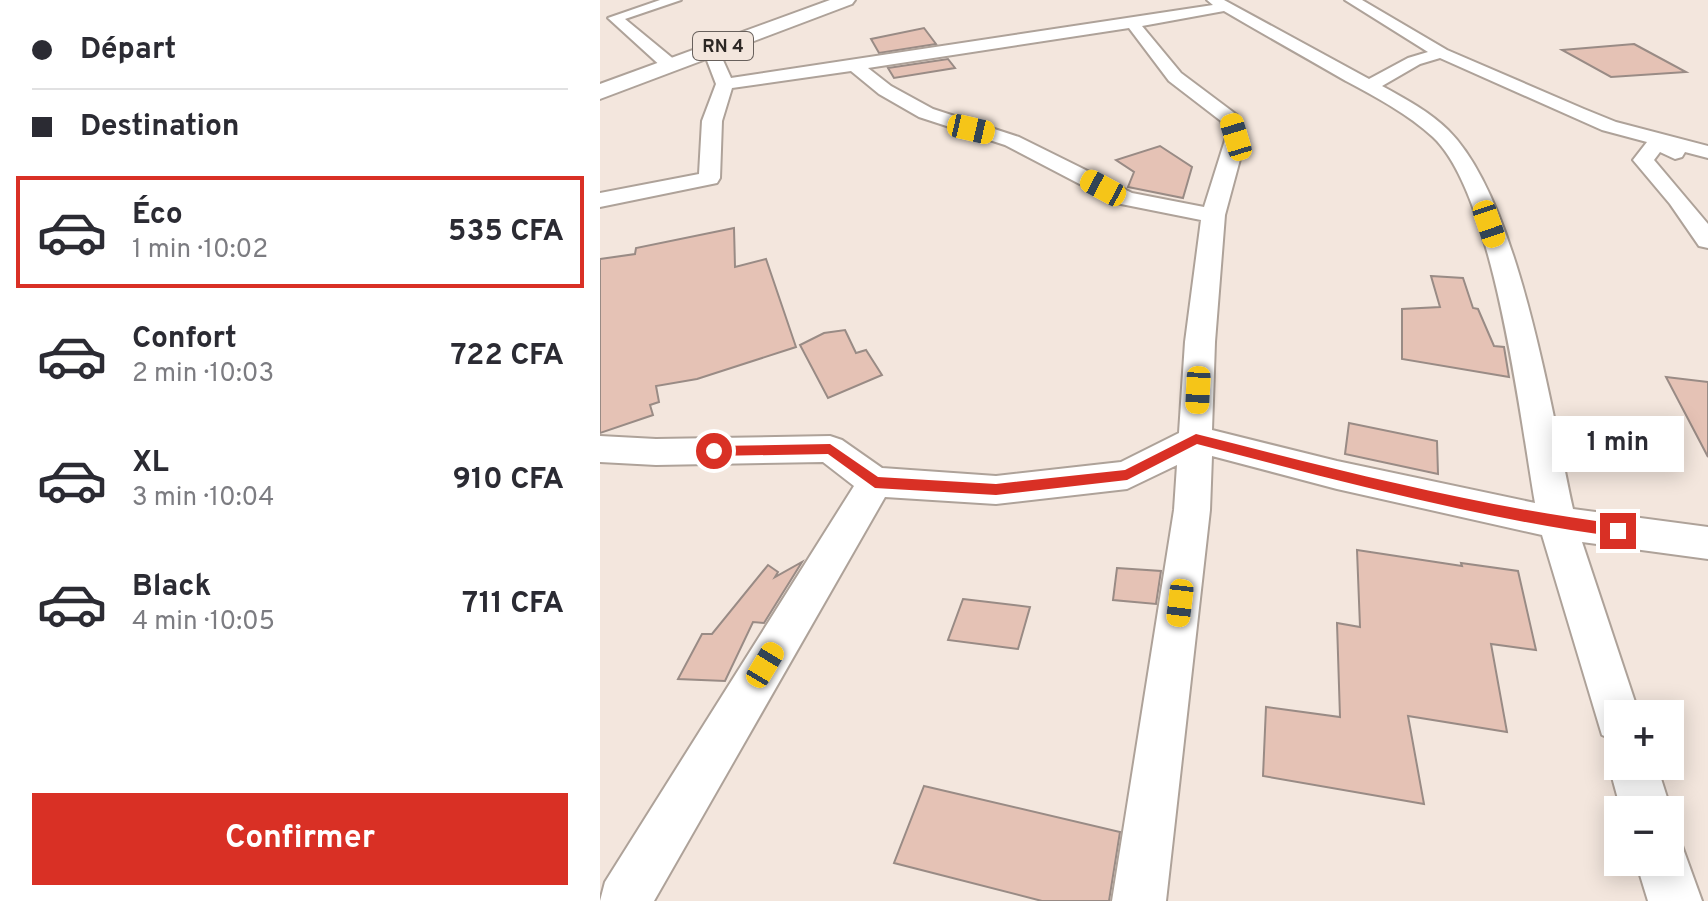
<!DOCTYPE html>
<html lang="fr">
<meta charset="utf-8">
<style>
body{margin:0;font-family:Overpass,sans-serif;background:#f7f7f7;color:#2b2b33;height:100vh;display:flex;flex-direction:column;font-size:30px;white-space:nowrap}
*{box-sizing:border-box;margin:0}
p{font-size:26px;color:#7c7c81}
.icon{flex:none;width:44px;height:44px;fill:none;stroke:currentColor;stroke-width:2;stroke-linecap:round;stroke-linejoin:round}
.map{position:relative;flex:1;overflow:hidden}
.side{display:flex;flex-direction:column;background:#fff;width:600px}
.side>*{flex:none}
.top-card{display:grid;align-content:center;height:176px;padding:0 32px;background:#fff}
.fabs{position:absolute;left:1004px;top:700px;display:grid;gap:16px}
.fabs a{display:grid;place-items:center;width:80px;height:80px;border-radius:0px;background:#fff;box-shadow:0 4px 20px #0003;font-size:40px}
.end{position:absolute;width:36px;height:36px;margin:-18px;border:10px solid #d93025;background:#fff;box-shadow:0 0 0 4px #fff}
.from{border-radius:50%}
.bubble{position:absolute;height:56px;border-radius:0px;background:#fff;box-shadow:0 4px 20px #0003;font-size:26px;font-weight:700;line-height:56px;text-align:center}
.car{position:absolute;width:24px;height:48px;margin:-24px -12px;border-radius:10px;box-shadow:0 0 6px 2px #0007;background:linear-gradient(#f5c518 24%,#345 0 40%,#f5c518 0 76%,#345 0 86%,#f5c518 0)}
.top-card b{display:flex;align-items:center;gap:28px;height:76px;font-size:30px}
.top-card b+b{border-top:2px solid #e1e1e2}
.top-card i{width:20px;height:20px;background:#2b2b33}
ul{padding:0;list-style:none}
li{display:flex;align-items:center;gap:24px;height:112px;margin:0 16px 12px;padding:0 16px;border:4px solid transparent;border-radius:0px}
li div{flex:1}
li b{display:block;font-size:30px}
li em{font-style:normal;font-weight:700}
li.on{border-color:#d93025}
li>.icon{width:72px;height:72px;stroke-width:1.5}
.action{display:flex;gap:16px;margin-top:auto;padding:16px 32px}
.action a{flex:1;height:92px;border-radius:0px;background:#d93025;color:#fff;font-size:32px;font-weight:700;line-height:92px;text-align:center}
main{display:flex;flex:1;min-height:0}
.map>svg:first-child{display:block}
.building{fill:#e5c2b5;stroke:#998b85;stroke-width:2}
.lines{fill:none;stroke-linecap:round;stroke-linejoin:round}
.street-casing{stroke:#aea299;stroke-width:4}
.primary-casing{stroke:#aea299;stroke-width:4}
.street{fill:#fff;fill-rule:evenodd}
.primary{fill:#fff;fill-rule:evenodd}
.route{fill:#d93025}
.labels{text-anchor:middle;stroke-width:8;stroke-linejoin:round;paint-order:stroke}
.shield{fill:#f3e6dd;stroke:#68605c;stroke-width:2}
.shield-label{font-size:18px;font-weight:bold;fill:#2c2724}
</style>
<main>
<section class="side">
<div class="top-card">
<b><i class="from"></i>Départ</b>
<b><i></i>Destination</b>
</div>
<ul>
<li class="on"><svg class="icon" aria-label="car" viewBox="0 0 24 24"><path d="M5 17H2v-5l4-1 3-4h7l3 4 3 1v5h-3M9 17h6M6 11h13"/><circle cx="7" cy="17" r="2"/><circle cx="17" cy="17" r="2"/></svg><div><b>Éco</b><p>1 min · 10:02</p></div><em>535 CFA</em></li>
<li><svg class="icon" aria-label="car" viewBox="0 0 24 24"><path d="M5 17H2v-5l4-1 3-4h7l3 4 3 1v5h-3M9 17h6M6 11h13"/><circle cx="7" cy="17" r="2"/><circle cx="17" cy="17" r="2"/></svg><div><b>Confort</b><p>2 min · 10:03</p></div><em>722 CFA</em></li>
<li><svg class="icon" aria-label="car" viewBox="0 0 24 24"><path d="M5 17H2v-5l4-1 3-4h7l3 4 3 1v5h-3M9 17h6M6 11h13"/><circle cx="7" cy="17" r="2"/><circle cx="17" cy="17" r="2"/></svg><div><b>XL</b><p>3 min · 10:04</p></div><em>910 CFA</em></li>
<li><svg class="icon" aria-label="car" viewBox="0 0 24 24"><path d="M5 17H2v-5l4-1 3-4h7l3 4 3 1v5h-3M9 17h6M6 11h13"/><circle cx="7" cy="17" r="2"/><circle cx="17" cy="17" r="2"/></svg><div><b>Black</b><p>4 min · 10:05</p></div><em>711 CFA</em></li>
</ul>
<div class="action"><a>Confirmer</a></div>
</section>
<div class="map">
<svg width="1108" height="901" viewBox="0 0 1108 901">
<rect width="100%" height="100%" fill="#f3e6dd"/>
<g class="building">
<path d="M 324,28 L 336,44 L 279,53 L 271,39 Z"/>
<path d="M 1034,44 L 1086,72 L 1011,77 L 962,50 Z"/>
<path d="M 348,59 L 355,68 L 294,78 L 288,68 Z"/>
<path d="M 560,146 L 592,167 L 583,198 L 528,187 L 534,172 L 516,160 Z"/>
<path d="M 134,228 L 135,267 L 166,259 L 196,347 L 97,379 L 56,386 L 59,402 L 50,405 L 53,415 L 0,433 L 0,259 L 35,254 L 36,248 Z"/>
<path d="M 831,276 L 863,278 L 873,308 L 878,309 L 894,346 L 904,347 L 909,377 L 802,359 L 802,309 L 840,307 Z"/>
<path d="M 245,330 L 256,353 L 266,350 L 282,375 L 228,398 L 200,345 L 224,333 Z"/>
<path d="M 1066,377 L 1108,382 L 1108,457 Z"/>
<path d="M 749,423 L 837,441 L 838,474 L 745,454 Z"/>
<path d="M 757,550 L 862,566 L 861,563 L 918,571 L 936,650 L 891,644 L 907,732 L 808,716 L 824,804 L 663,776 L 666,707 L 740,717 L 737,623 L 760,627 Z"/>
<path d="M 202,562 L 164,623 L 153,622 L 125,681 L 78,679 L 102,634 L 112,634 L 168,565 L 178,572 L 175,577 Z"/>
<path d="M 517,568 L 561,571 L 556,604 L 513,600 Z"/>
<path d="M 363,599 L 430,607 L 418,649 L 348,640 Z"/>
<path d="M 324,786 L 520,832 L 509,901 L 442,901 L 294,863 Z"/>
</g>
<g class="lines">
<defs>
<g id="street">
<path d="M 60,0 L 81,0 L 25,19 L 76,61 L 78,65 L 70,70 L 64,69 L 8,18 Z"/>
<path d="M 607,0 L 624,0 L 769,79 L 808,58 L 828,52 L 745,0 L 762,0 L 847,50 L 984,109 L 1016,122 L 1108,146 L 1108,158 L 1085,152 L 1082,157 L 1075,159 L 1060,152 L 1054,160 L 1108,224 L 1108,248 L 1099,246 L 1070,204 L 1033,160 L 1047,142 L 1002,130 L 840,58 L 820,64 L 782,86 C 804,98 830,112 848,130 C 919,200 951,410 973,509 L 1108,527 L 1108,559 L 982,542 L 1039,714 L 1018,714 L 1018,742 L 1002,735 L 942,535 L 737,489 L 612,456 L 610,510 L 566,901 L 512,901 L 574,510 L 577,465 L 527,489 L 396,504 L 285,497 L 54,901 L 0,901 L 5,882 L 254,486 L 223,462 L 56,465 L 0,462 L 0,436 L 56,439 L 230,436 L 242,440 L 282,468 L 396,476 L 521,462 L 579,433 L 585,342 L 601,220 L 516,203 L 405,145 L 319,117 L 279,94 L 251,71 L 132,88 L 122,121 L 120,178 L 117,183 L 0,207 L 0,193 L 99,174 L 102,121 L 116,84 L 103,50 L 105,47 L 117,47 L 131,78 L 613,5 ZM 624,11 C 665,35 706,58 746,81 C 776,97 808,114 833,137 C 894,194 920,417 935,503 L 737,461 L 612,430 L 615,342 L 625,215 L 646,137 L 637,115 L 581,73 L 542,26 ZM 529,28 L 569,81 L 621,121 L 626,137 L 604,207 L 532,193 L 419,137 L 333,109 L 291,86 L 268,68 Z"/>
<path d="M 1018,748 L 1018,766 L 1057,766 L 1071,810 L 1070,813 L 1070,810 L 1021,810 L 1009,766 Z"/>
<path d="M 1070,839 L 1081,843 L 1102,901 L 1048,901 L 1036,862 L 1070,862 Z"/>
</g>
<path id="primary" d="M 230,0 L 255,0 L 252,4 L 0,99 L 0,84 Z"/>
</defs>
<use href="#street" class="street-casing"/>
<use href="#primary" class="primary-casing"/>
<use href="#street" class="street"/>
<use href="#primary" class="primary"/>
</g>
<path class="route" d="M 596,434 C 735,469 875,506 1018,524 L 1025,531 L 1018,537 C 876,518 735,480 597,444 L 527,480 L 396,495 L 275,488 L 228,454 L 114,456 L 108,451 L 114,446 L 230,444 L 278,477 L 396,484 L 525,470 Z"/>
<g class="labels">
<rect class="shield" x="93" y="32" width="60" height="28" rx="6"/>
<g class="shield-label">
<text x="123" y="52">RN 4</text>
</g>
</g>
</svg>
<div class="fabs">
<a>+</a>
<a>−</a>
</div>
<i class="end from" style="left:114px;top:451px"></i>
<i class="end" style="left:1018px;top:531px"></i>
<div class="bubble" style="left:952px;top:416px;width:132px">1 min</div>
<i class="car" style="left:371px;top:129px;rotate:103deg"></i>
<i class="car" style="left:636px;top:137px;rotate:343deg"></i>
<i class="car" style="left:503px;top:188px;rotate:298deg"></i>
<i class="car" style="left:889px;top:224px;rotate:161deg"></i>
<i class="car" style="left:598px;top:390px;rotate:183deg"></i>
<i class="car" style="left:580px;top:603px;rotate:187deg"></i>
<i class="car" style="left:165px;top:665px;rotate:31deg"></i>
</div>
</main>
